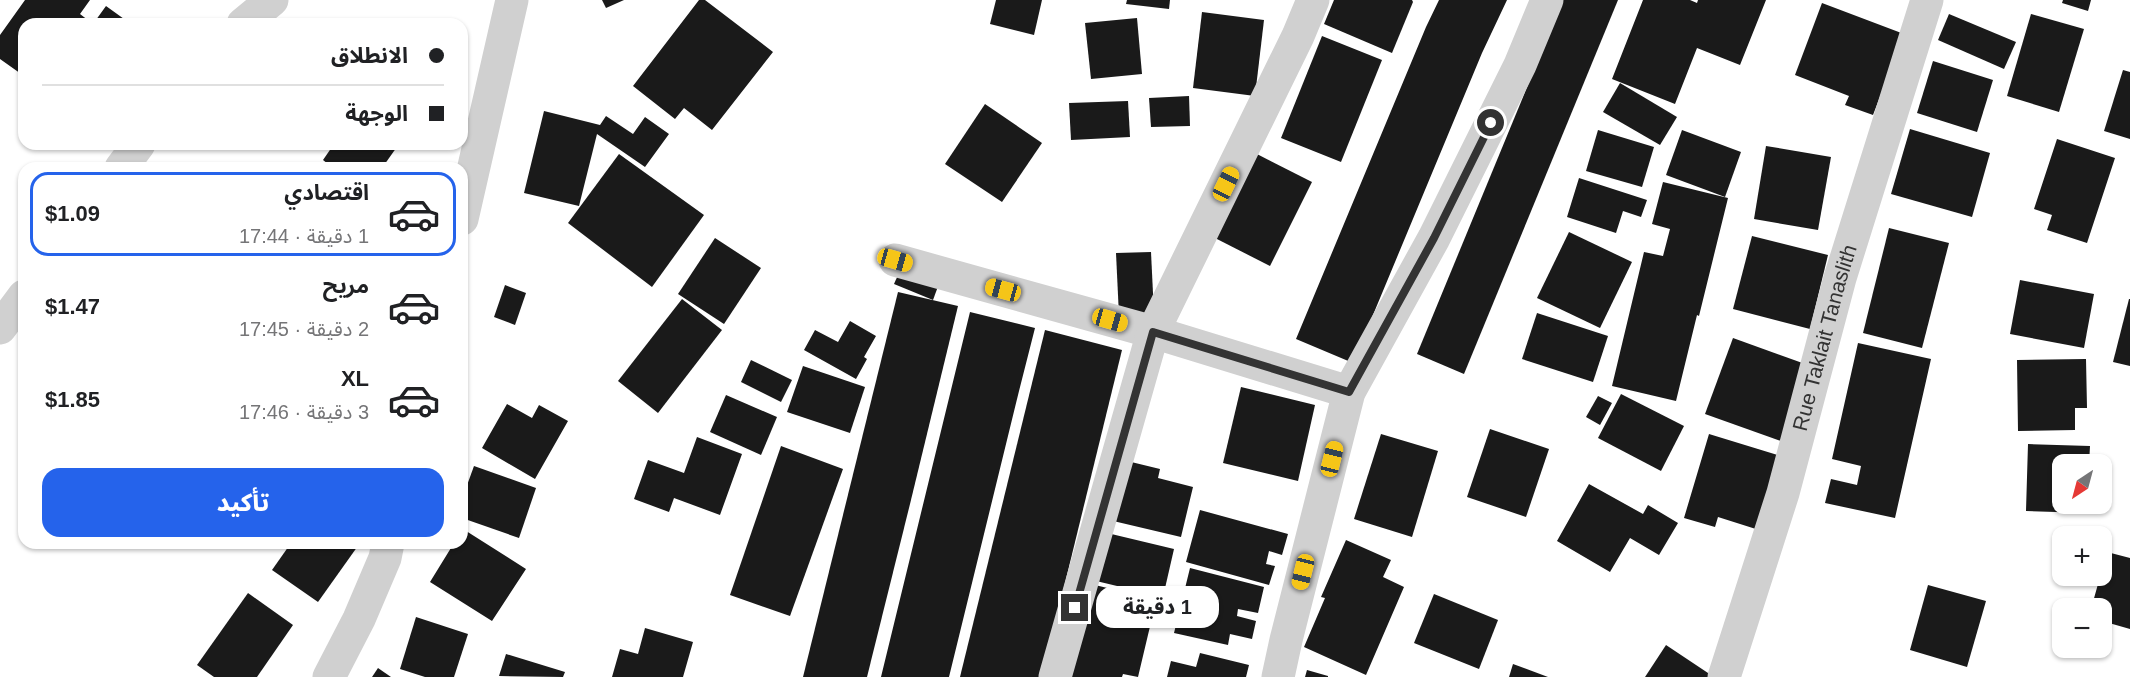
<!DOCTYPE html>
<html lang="ar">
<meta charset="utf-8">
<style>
body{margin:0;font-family:Helvetica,"Noto Sans Arabic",sans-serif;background:#f2f2f2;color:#202124;direction:rtl;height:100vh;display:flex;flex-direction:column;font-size:22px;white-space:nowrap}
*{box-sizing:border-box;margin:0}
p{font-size:20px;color:#757577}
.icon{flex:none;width:33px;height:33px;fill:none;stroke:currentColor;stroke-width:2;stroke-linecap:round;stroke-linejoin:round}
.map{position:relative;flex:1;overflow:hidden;direction:ltr}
.side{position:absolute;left:18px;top:162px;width:450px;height:387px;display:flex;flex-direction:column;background:#fff;border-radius:18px;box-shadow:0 2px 4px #0004;direction:rtl}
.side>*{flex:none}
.hud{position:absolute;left:18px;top:18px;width:450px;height:132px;border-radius:18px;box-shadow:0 2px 4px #0004;direction:rtl;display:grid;align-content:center;height:132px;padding:0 24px;background:#fff}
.needle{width:39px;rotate:216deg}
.tools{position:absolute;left:2052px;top:454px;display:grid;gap:12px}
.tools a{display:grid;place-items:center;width:60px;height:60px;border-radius:12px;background:#fff;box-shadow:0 2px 4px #0004;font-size:30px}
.end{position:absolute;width:27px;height:27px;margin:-14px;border:8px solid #333;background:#fff;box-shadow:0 0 0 3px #fff}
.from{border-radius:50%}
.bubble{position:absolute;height:42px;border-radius:18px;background:#fff;box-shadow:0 2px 4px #0004;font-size:20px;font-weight:800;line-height:42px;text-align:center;direction:rtl}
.car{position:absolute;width:18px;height:36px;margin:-18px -9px;border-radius:8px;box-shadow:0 0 4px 2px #0007;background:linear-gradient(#f5c518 24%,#345 0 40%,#f5c518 0 76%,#345 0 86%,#f5c518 0)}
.hud b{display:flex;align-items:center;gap:21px;height:57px;font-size:22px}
.hud b+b{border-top:2px solid #e0e0e0}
.hud i{width:15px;height:15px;background:#202124}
ul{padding:10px 0 0;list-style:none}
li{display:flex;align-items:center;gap:18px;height:84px;margin:0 12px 9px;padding:0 12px;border:3px solid transparent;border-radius:18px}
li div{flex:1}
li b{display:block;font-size:22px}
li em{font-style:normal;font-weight:800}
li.on{border-color:#2563eb}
li>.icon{width:54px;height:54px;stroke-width:1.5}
.button{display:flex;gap:12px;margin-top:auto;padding:12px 24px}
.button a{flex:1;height:69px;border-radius:18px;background:#2563eb;color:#fff;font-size:24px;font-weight:800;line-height:69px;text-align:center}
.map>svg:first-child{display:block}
.building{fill:#1a1a1a}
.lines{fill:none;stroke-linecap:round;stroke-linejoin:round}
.minor{stroke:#d0d0d0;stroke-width:33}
.route{stroke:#333;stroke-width:8}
.labels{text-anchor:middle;stroke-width:6;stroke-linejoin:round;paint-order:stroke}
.street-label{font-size:21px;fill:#333;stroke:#fff}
</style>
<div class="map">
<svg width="2130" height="677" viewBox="0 0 2130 677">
<rect width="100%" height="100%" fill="#fff"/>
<g class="building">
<path d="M 25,0 L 90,0 L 80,14 L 93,24 L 106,6 L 131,24 L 24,24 L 24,76 L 0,59 L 0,35 Z"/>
<path d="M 602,0 L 624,0 L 606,8 Z"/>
<path d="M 699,0 L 705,0 L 773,52 L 712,130 L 684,108 L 675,119 L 633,86 Z"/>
<path d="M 996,0 L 1042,0 L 1034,35 L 990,24 Z"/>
<path d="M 1127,0 L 1170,0 L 1169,9 L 1126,4 Z"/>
<path d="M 1334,0 L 1412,0 L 1413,2 L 1392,53 L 1324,24 Z"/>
<path d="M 1439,0 L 1507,0 L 1482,53 L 1353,363 L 1296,339 L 1426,27 Z"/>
<path d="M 1563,0 L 1618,0 L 1464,374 L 1417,354 Z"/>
<path d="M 1643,0 L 1690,0 L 1697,3 L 1698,0 L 1766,0 L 1740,65 L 1697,48 L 1675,104 L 1612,79 Z"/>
<path d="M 2063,0 L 2091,0 L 2088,11 L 2062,3 Z"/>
<path d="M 1822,3 L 1904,34 L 1873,115 L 1845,105 L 1849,96 L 1795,75 Z"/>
<path d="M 1202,12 L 1264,20 L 1255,96 L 1193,88 Z"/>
<path d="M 1949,14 L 2016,42 L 2004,69 L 1938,40 Z"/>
<path d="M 2031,14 L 2084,29 L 2059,112 L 2007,96 Z"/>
<path d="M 1137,18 L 1142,74 L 1091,79 L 1085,23 Z"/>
<path d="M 1322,36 L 1382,60 L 1341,162 L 1281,138 Z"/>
<path d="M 1933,61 L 1993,80 L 1977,132 L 1917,113 Z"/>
<path d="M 2123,70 L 2130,72 L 2130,139 L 2104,131 Z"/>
<path d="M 1620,83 L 1677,117 L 1660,145 L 1603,112 Z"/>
<path d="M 1189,96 L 1190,126 L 1151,127 L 1149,98 Z"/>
<path d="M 1128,101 L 1130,137 L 1071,140 L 1069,103 Z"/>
<path d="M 985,104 L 1042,143 L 1002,202 L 945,164 Z"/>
<path d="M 544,111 L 600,125 L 606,116 L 633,134 L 645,117 L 669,134 L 645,167 L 597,134 L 579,206 L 524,193 Z"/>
<path d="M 1910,129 L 1990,153 L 1972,217 L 1891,194 Z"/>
<path d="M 1598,130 L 1654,147 L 1642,187 L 1586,171 Z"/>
<path d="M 1682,130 L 1741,152 L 1725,197 L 1666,175 Z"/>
<path d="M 2057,139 L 2115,158 L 2087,243 L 2047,230 L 2052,215 L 2034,209 Z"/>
<path d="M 334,144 L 399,144 L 382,168 L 333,168 L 323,160 Z"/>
<path d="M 1766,146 L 1831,157 L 1818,230 L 1754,219 Z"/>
<path d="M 1255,153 L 1312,182 L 1270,266 L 1213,237 Z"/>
<path d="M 619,154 L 704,215 L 652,287 L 568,223 Z"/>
<path d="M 1579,178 L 1647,200 L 1641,217 L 1623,211 L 1616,233 L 1567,217 Z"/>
<path d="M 1663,182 L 1728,198 L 1699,316 L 1697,315 L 1676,401 L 1612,386 L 1644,252 L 1663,256 L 1670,229 L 1652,224 Z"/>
<path d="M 1889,228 L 1949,243 L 1922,348 L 1863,333 Z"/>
<path d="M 1569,232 L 1632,262 L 1600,328 L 1537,298 Z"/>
<path d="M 1752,236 L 1828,255 L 1810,329 L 1733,309 Z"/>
<path d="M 715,238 L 761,268 L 724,324 L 678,294 Z"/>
<path d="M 1151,252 L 1154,314 L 1119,316 L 1116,253 Z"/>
<path d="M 902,266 L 940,281 L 933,300 L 894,284 Z"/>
<path d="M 2020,280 L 2094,294 L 2084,348 L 2010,334 Z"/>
<path d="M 505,285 L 526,293 L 515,325 L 494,317 Z"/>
<path d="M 898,292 L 958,306 L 910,504 L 867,677 L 803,677 Z"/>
<path d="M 682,299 L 722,330 L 658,413 L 618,381 Z"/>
<path d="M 2129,299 L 2130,299 L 2130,366 L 2113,362 Z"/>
<path d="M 970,312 L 1035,328 L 1019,391 L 949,677 L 881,677 Z"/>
<path d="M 1537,313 L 1608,336 L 1593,382 L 1522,359 Z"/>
<path d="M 850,321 L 876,336 L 864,357 L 867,359 L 856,379 L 804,350 L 815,330 L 838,342 Z"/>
<path d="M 1045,330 L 1122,350 L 1042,677 L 960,677 Z"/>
<path d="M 1733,338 L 1808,365 L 1781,441 L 1705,414 Z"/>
<path d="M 1858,343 L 1931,359 L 1895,518 L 1825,503 L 1831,479 L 1857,485 L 1861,466 L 1832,459 Z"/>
<path d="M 2086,359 L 2087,408 L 2075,408 L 2075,430 L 2018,431 L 2017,360 Z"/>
<path d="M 751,360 L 792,380 L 781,402 L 741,382 Z"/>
<path d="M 803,366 L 865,387 L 850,433 L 787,412 Z"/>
<path d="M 1241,387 L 1315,405 L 1298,481 L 1223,463 Z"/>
<path d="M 1621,394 L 1684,426 L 1661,471 L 1598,438 Z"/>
<path d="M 726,395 L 777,417 L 761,455 L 710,432 Z"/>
<path d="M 1598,396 L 1612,403 L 1600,425 L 1586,417 Z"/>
<path d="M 507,404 L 532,418 L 539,405 L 568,421 L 535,479 L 482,448 Z"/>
<path d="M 1490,429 L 1549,449 L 1526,517 L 1467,497 Z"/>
<path d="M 1381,434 L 1438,451 L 1412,537 L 1354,519 Z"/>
<path d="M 1709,434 L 1781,456 L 1759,530 L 1718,517 L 1715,527 L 1684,518 Z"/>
<path d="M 697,437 L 742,454 L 720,515 L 674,498 L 669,512 L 634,499 L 648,460 L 684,473 Z"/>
<path d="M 2028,444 L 2090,446 L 2089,465 L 2062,465 L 2062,504 L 2088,504 L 2088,513 L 2026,511 Z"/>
<path d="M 781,446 L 843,469 L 790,616 L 730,595 Z"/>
<path d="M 1123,460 L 1160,469 L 1158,478 L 1193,487 L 1181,537 L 1109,520 Z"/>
<path d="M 474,466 L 536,488 L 519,538 L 462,518 L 462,499 Z"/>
<path d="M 1589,484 L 1643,514 L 1648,505 L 1678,523 L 1659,555 L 1630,538 L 1610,572 L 1557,541 Z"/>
<path d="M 1200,510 L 1288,534 L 1282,555 L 1269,551 L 1266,564 L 1275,566 L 1269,585 L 1186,562 Z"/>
<path d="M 463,529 L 526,569 L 492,621 L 430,582 L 454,543 L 462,543 Z"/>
<path d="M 1103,532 L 1174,549 L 1163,597 L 1092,580 Z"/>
<path d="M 1346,540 L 1391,560 L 1383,577 L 1404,587 L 1366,675 L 1304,647 L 1325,598 L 1321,597 Z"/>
<path d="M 291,543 L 360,543 L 318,602 L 272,570 Z"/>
<path d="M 2107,552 L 2130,558 L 2130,629 L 2102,621 L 2102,609 L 2091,609 Z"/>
<path d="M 1190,568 L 1264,587 L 1258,613 L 1238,609 L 1237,616 L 1256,621 L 1252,639 L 1230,634 L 1228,645 L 1174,633 Z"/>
<path d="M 1087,583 L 1156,600 L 1153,610 L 1120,602 L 1118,610 L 1152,618 L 1138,677 L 1123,674 L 1122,677 L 1065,677 Z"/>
<path d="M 1928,585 L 1986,601 L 1967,667 L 1910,650 Z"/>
<path d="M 248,593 L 293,625 L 257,677 L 214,677 L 197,665 Z"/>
<path d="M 1434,594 L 1498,620 L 1479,669 L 1414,643 Z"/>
<path d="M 416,617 L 468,634 L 454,677 L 425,677 L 400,669 Z"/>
<path d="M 645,628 L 693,642 L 683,677 L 612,677 L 620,649 L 638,654 Z"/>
<path d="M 1666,645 L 1714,677 L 1645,677 Z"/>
<path d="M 1200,653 L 1249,665 L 1246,677 L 1167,677 L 1171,661 L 1196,667 Z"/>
<path d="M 506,654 L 565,672 L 563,677 L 499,676 Z"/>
<path d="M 1513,664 L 1548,677 L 1509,677 Z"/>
<path d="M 378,668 L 391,677 L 372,677 Z"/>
<path d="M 1307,670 L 1328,676 L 1328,677 L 1305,677 Z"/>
</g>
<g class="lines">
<g class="minor">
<path d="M 243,24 L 272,0"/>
<path d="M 121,168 L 139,144"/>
<path d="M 462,219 L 512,0"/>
<path d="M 895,260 L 1153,332 L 1349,392"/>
<path d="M 0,328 L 24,296"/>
<path d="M 329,677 L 359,619 L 385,558 L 388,543"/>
<path d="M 1055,677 L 1153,332 L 1298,36 L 1313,0"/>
<path d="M 1278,677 L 1286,640 L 1349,392 L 1434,238 L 1520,65 L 1547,0"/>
<path id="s1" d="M 1724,677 L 1783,493 L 1840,278 L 1927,0"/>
</g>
</g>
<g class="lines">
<path class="route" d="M 1075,608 L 1153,332 L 1349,392 L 1434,238 L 1491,123"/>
</g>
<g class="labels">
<g class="street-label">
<text dy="7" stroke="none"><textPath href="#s1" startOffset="354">Rue Taklait Tanaslith</textPath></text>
</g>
</g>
</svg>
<div class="tools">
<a><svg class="needle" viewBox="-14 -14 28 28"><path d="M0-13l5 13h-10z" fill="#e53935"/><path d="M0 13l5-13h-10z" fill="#757577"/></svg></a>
<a>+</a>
<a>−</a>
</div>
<i class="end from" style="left:1491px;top:123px"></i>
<i class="end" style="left:1075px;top:608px"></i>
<div class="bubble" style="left:1096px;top:586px;width:123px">1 دقيقة</div>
<i class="car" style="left:1226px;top:184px;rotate:26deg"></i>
<i class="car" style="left:895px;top:260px;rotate:106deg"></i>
<i class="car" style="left:1003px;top:290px;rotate:285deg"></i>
<i class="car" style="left:1110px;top:320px;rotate:106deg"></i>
<i class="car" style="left:1332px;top:459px;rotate:14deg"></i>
<i class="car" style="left:1303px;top:572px;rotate:194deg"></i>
<div class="hud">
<b><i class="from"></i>الانطلاق</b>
<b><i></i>الوجهة</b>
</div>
<section class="side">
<ul>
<li class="on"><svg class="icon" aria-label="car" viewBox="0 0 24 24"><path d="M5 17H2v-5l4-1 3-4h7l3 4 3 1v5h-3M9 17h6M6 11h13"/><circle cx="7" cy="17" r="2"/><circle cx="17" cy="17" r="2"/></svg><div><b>اقتصادي</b><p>1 دقيقة · 17:44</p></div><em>$1.09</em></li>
<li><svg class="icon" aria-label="car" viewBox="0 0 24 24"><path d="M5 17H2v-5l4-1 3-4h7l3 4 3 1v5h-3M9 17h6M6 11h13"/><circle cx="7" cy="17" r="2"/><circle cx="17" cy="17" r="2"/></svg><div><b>مريح</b><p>2 دقيقة · 17:45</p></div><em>$1.47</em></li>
<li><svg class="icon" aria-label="car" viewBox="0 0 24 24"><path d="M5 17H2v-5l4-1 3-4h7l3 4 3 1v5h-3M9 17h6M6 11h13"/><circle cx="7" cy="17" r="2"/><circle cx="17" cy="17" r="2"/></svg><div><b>XL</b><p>3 دقيقة · 17:46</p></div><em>$1.85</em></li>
</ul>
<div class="button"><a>تأكيد</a></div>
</section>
</div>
